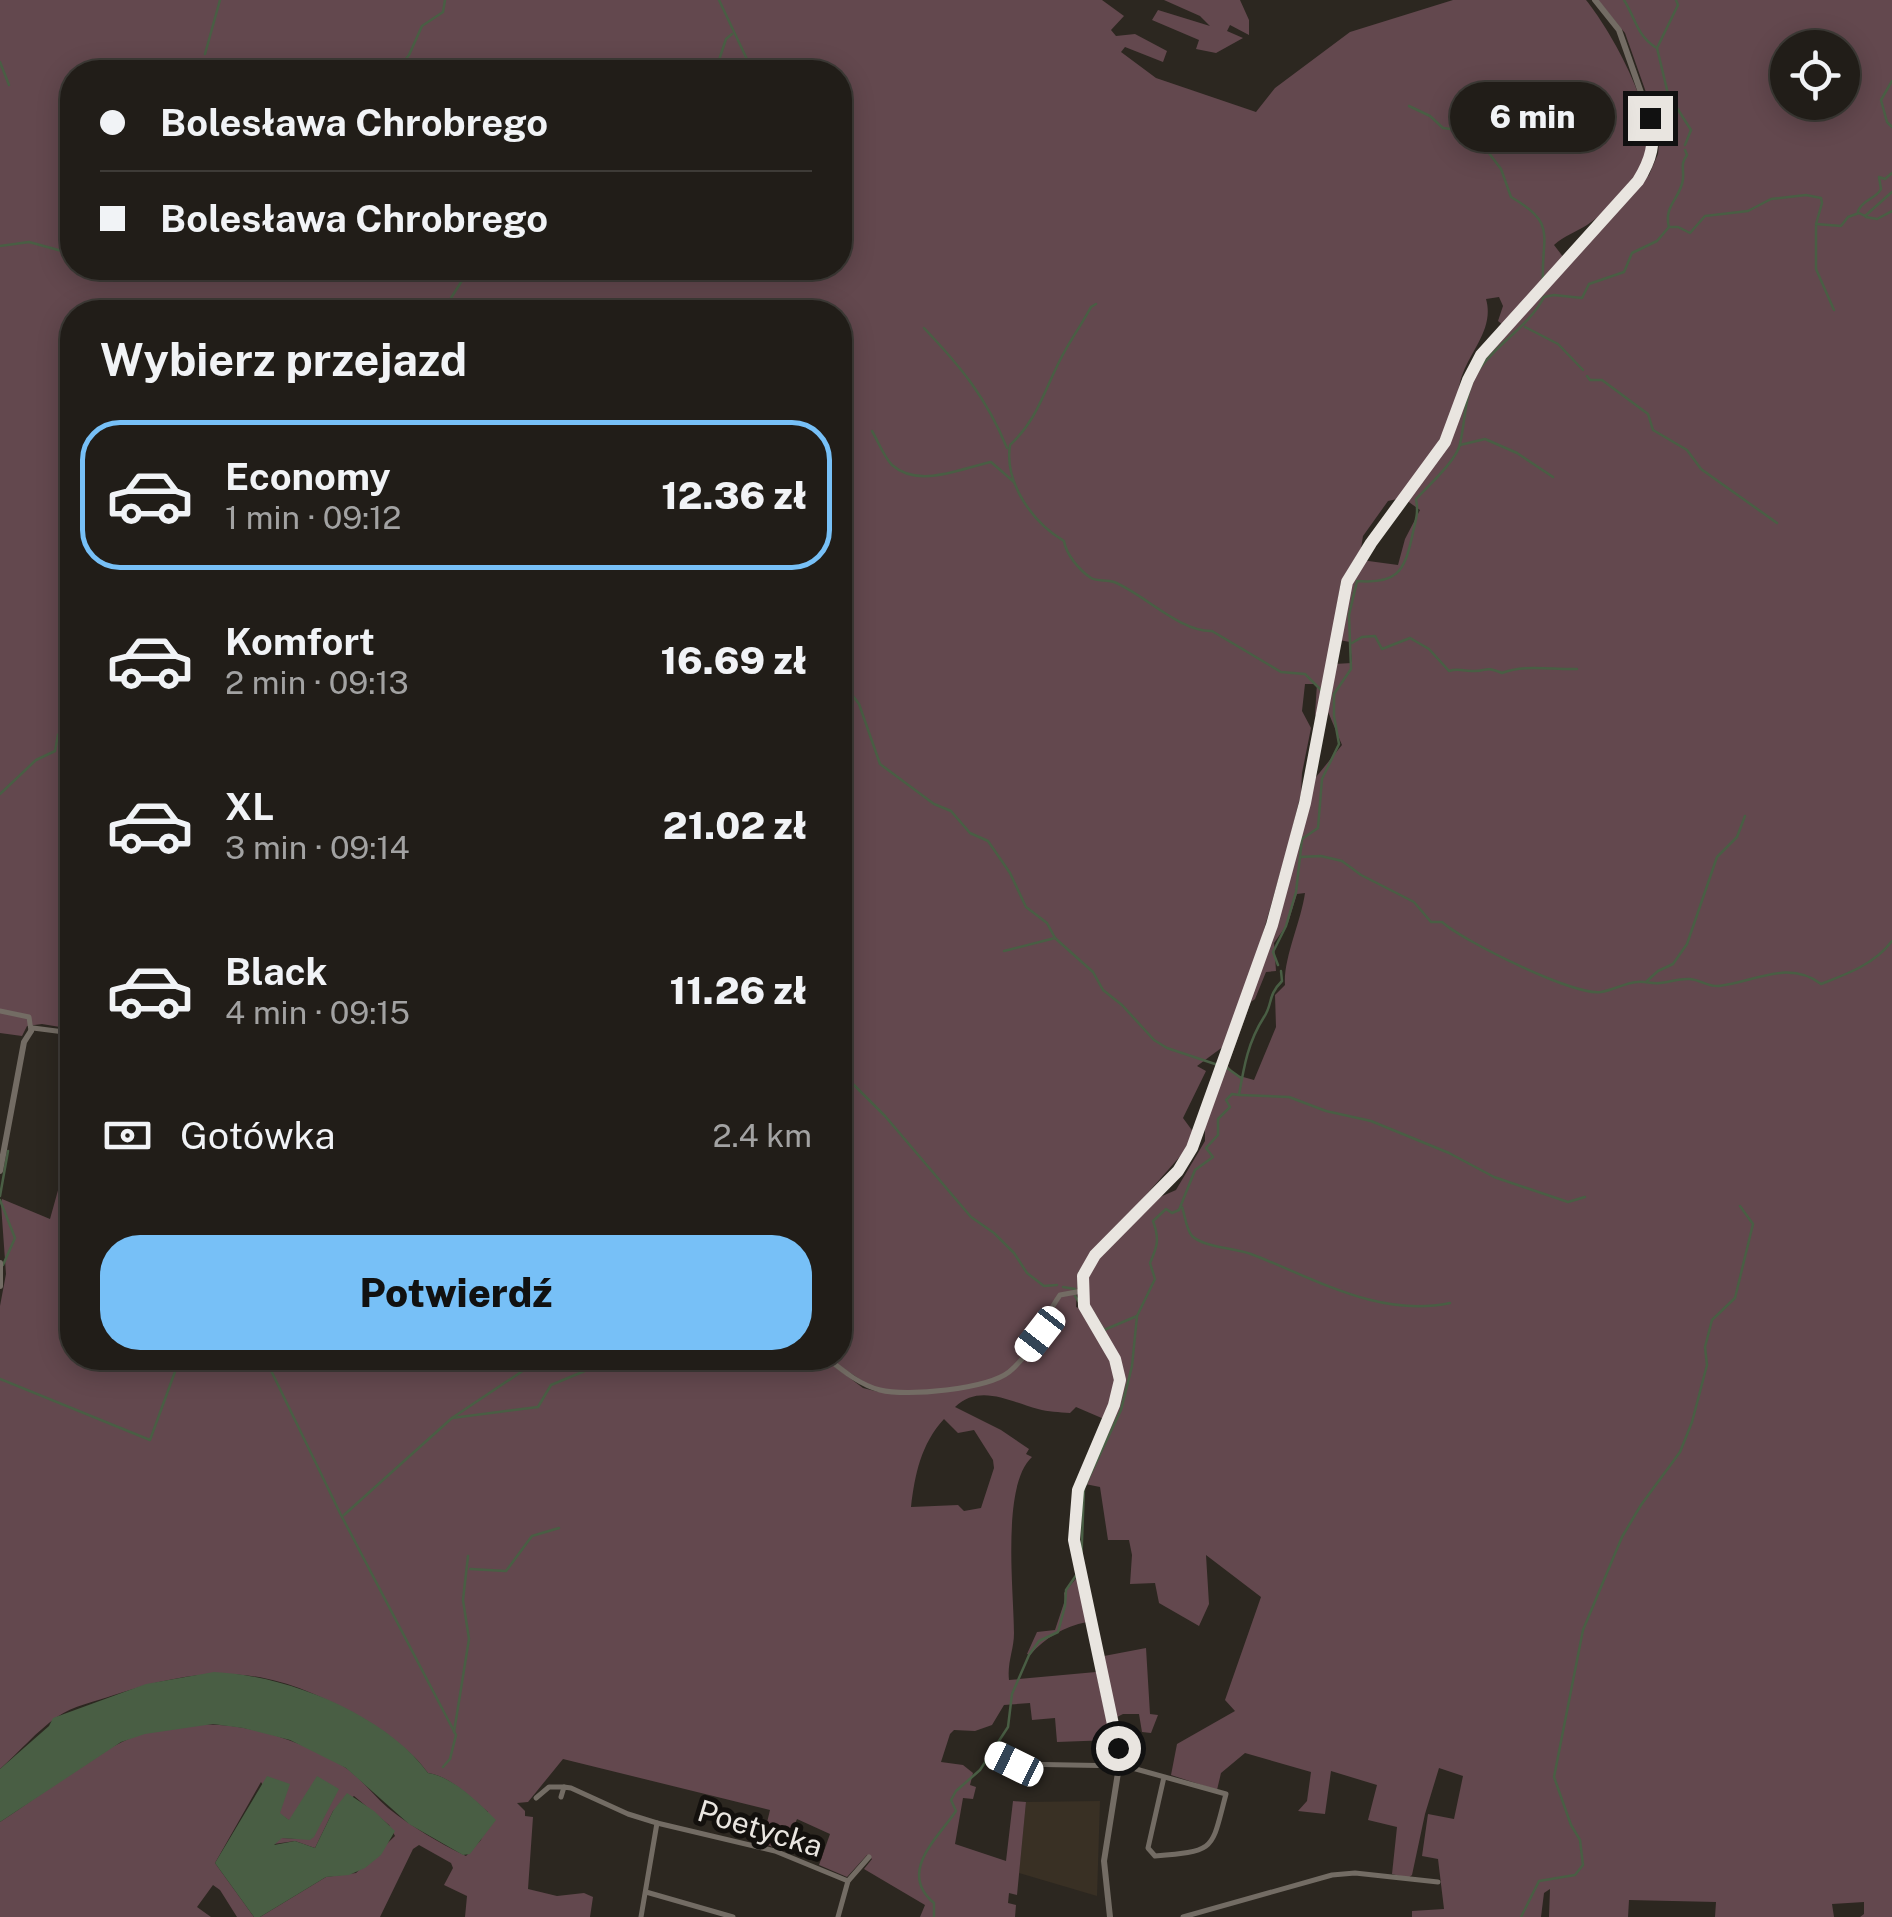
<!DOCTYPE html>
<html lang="pl">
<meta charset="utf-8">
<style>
body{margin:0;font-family:"Public Sans",sans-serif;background:#292621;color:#f1f3f6;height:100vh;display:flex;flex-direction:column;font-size:38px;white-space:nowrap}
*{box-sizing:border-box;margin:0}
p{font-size:32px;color:#a2a2a2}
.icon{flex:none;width:55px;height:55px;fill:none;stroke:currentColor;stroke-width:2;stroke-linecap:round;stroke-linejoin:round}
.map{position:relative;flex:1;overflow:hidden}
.sheet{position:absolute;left:60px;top:300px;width:792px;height:1070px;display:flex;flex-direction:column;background:#211d18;border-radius:40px;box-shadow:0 5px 25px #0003,0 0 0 2px #3e3b37}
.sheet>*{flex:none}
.guide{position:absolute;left:60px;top:60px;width:792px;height:220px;border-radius:40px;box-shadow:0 5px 25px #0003,0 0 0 2px #3e3b37;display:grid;align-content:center;height:220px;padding:0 40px;background:#211d18}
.buttons{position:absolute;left:1770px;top:30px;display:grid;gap:20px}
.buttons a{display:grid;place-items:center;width:90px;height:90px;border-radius:50%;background:#211d18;box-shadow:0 5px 25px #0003,0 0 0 2px #3e3b37;font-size:50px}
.end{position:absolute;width:45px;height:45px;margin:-22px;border:12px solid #e9e5e0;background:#111;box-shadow:0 0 0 5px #111}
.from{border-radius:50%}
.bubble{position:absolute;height:70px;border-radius:35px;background:#211d18;box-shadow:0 5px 25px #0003,0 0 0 2px #3e3b37;font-size:32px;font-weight:800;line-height:70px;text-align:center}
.car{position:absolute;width:30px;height:60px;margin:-30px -15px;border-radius:12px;box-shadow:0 0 8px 2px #0007;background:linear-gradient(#fff 24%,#345 0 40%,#fff 0 76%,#345 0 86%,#fff 0)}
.guide b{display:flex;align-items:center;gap:35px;height:95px;font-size:38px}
.guide b+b{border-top:2px solid #3e3b37}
.guide i{width:25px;height:25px;background:#f1f3f6}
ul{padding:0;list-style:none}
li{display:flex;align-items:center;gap:30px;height:150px;margin:0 20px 15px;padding:0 20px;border:5px solid transparent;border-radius:40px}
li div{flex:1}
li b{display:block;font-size:38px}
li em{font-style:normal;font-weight:800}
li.on{border-color:#77c0f7}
li>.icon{width:90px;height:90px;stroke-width:1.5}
h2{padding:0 40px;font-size:45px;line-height:120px}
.pay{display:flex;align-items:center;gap:25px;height:110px;padding:0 40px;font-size:38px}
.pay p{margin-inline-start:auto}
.action{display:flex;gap:20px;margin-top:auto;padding:20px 40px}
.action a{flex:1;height:115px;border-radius:40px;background:#77c0f7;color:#111;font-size:40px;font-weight:800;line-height:115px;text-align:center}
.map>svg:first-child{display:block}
.built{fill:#393024}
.green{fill:#63484e;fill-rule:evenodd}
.water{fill:#495e44}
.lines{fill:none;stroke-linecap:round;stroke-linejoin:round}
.stream{stroke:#495e44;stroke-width:2.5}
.minor{stroke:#736c64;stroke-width:5}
.tertiary{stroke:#736c64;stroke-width:6}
.route{stroke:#e9e5e0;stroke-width:12}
.labels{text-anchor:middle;stroke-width:10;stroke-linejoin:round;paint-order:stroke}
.street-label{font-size:30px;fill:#e9e5e0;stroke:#13100d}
</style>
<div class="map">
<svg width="1892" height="1917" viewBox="0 0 1892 1917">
<rect width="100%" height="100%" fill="#2c2720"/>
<path class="built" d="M 1100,1801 L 1097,1896 L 1019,1873 L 1026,1802 Z"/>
<g class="green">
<path d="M 0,0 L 1102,0 L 1124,16 L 1111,30 L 1116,36 L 1135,34 L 1167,51 L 1163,62 L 1125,47 L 1121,52 L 1156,78 L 1256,112 L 1275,88 L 1350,32 L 1453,0 L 1586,0 C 1611,31 1653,106 1648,147 C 1646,162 1636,177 1627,188 C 1616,201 1601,216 1587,225 C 1576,232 1564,236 1554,245 L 1564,258 L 1503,325 L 1498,321 L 1503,306 L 1499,297 L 1486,299 C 1494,327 1473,348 1463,373 C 1458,385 1458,399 1453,412 C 1441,444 1417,471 1397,499 L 1388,501 L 1363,536 L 1361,548 L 1341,581 L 1318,718 L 1315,714 L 1317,684 L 1305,684 L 1302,711 L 1311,728 L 1302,773 L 1301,793 L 1289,842 L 1259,947 L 1224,1046 L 1197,1066 L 1206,1071 L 1183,1118 L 1194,1133 L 1183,1153 L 1078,1272 L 1076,1307 L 1083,1310 L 1118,1375 L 1117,1386 L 1104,1419 L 1076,1407 L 1070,1413 C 1059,1412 1048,1412 1038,1409 C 1010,1402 980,1383 955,1407 L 1001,1430 L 1029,1449 L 1026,1454 L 1032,1457 C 1001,1485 1014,1592 1014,1633 C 1014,1650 1007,1662 1009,1680 L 1096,1672 L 1111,1740 L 1057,1742 L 1055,1718 L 1032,1720 L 1030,1703 L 1004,1705 L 992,1725 L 975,1731 L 954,1730 L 950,1734 L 941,1762 L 963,1765 L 973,1773 L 970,1785 L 976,1787 L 973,1799 L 963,1798 L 955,1844 L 1006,1861 L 1013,1801 L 1026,1802 L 1017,1895 L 1009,1893 L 1008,1903 L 1016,1905 L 1015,1917 L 920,1917 L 925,1905 L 864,1869 L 872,1859 L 867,1855 L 847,1877 L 819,1865 L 830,1834 L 797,1819 L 784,1851 L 762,1843 L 770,1810 L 563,1759 L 528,1802 L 517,1803 L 525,1811 L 525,1816 L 533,1817 L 528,1889 L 557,1896 L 584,1893 L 593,1897 L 590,1917 L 465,1917 L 467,1896 L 444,1885 L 453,1868 L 451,1863 L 419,1845 L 413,1849 L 380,1917 L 260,1917 L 326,1877 L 356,1873 L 395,1836 L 389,1825 L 354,1796 L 333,1811 L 315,1848 L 295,1841 L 274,1844 L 281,1838 L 303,1839 L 321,1822 L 335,1795 L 290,1821 L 280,1814 L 261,1782 L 215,1863 L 254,1917 L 237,1917 L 220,1890 L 213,1885 L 197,1907 L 211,1917 L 0,1917 L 0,1822 C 40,1796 80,1763 122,1742 C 193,1708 279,1727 343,1766 C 360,1777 373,1795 388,1808 C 412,1827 439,1843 466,1856 L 481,1840 L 488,1812 C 471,1798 450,1776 428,1773 C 411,1749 388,1736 363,1720 C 274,1666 213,1662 114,1695 C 97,1701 72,1706 57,1717 C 37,1731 19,1752 0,1769 L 0,1306 L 6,1274 L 1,1204 L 2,1199 L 50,1219 L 72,1140 L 72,1358 L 823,1358 L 863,1388 L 879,1392 L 828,1358 L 840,1358 L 840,312 L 72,312 L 72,1029 L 42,1024 L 27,1026 L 22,1036 L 0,1033 ZM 72,72 L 840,72 L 840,268 L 72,268 ZM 944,1419 L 958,1433 L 974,1430 L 993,1460 L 994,1468 L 981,1508 L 964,1511 L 958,1505 L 911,1507 C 915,1474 921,1444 944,1419 Z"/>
<path d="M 1164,0 L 1240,0 L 1249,20 L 1249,35 L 1230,25 L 1227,31 L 1243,38 L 1216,53 L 1196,49 L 1199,40 L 1152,20 L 1158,10 L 1210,26 L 1200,16 Z"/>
<path d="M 1598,0 L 1892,0 L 1892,1917 L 1860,1917 L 1864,1914 L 1864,1902 L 1832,1904 L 1834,1917 L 1715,1917 L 1716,1902 L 1629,1900 L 1628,1917 L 1549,1917 L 1550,1889 L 1544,1893 L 1541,1917 L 1412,1917 L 1412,1911 L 1444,1909 L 1438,1859 L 1422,1856 L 1428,1814 L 1454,1819 L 1463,1776 L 1439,1768 L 1425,1814 L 1412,1875 L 1408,1878 L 1392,1874 L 1397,1827 L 1368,1820 L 1377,1785 L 1331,1771 L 1325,1814 L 1298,1811 L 1307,1801 L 1311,1772 L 1245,1753 L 1221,1773 L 1217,1790 L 1171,1775 L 1177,1744 L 1235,1711 L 1225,1700 L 1261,1597 L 1206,1555 L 1209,1604 L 1199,1626 L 1159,1603 L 1155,1583 L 1130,1584 L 1132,1555 L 1129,1540 L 1108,1540 L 1100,1487 L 1085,1484 L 1119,1406 L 1125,1381 L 1120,1362 L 1089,1303 L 1085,1284 L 1091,1267 L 1160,1197 L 1176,1190 L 1205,1141 L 1205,1126 L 1227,1065 L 1236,1075 L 1254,1080 L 1276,1027 L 1275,995 L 1285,985 C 1283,959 1301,922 1305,893 L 1297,894 L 1288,923 L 1274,943 L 1276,971 L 1266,972 L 1255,999 L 1251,1002 L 1312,782 L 1342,745 L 1326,707 L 1334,664 L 1352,663 L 1350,642 L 1339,640 L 1344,600 L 1361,560 L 1398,565 L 1405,539 L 1420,510 L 1406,500 L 1455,428 L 1468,384 L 1482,358 L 1649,175 L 1658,154 L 1660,132 L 1625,33 ZM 1788,48 L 1842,48 L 1842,102 L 1788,102 Z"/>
<path d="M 1079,1575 L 1087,1622 C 1063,1627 1046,1637 1030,1655 L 1027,1654 L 1037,1632 L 1055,1630 L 1065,1600 L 1064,1593 Z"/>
<path d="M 1146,1648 L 1150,1714 L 1158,1715 L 1151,1733 L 1142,1732 L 1139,1714 L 1123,1714 L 1115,1718 L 1104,1656 Z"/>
</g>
<g class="water">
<path d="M 214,1672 C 286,1675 385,1714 428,1773 C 452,1776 479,1803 496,1820 L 470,1854 L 463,1855 L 409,1824 L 346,1768 L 290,1740 L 243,1728 L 213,1724 L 145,1734 L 121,1742 L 0,1822 L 0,1769 L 49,1726 L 53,1718 L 146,1684 Z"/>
<path d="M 267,1776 L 290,1784 L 280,1813 L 289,1820 L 317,1776 L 339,1789 L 314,1837 L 310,1840 L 282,1838 L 274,1845 L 295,1841 L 315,1848 L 333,1811 L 347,1793 L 374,1811 L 395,1831 L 381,1855 L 365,1868 L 349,1875 L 326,1877 L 260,1917 L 254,1917 L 215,1863 Z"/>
</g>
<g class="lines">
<g class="stream">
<path d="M 719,0 L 753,72"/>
<path d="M 1624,0 C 1636,19 1636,34 1655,47"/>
<path d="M 1676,0 L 1678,5 L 1657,48 L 1668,94 L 1691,130 L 1685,145"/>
<path d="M 205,54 L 220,0"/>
<path d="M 0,62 L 9,85"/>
<path d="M 395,72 L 409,55 L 422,26 L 443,12 L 445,0"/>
<path d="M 715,72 L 726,39 L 732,34"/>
<path d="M 1892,81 L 1881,100 L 1887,122 L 1892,127"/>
<path d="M 1409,106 L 1430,116 L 1443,128 L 1473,132 L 1501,169 L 1511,197 C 1558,224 1541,235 1543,281"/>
<path d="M 1858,211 C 1863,199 1876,199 1881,189 L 1879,177 L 1885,179 L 1892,173"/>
<path d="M 1866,217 L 1877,219 L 1892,211"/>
<path d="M 1816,226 L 1816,269 L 1834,310"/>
<path d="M 1669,227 C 1663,206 1681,198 1683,179 C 1684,167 1680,165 1687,155 L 1685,150"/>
<path d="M 0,246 L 29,242 L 62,251"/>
<path d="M 1096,304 L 1091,307 C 1083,322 1074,335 1066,349 C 1046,383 1040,418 1010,445 C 1004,483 1033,523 1064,541 C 1066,554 1079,570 1091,578 C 1098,582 1106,579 1114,582 C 1144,594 1180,632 1212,631 L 1281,672 L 1305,674 L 1322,691"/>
<path d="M 448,312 L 451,298 L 470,268"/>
<path d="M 1525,327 L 1558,344 L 1583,370"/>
<path d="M 924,328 C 961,367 986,397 1007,448"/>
<path d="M 1587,376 L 1590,380 L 1602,380 L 1648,414 L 1653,430 L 1687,450 L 1701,469 L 1777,523"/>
<path d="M 872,431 C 878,441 884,457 892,465 C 919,489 962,468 991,462 L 1014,482"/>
<path d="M 1460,445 L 1485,439 L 1517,453 L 1553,477"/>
<path d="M 1352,643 L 1362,637 L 1375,636 L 1382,649 L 1410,638 L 1429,649 L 1449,671 C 1459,668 1462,671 1472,671 C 1488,672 1483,665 1502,673 C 1524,664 1553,670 1577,669"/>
<path d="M 840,669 L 844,684 L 859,704 L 880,764 L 934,804 L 951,811 L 970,833 L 988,841 L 1010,873 L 1026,907 L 1047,923 L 1055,938 L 1093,972 L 1103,990 L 1122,1005 L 1154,1040 L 1167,1048 L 1218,1065"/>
<path d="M 0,794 L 36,760 L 55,751 L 58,735 L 72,717"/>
<path d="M 1300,857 L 1321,856 L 1342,861 L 1361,875 L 1414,902 L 1431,922 L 1442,922 C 1463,941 1574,996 1601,992 C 1613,990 1625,983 1637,982 C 1645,981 1652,984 1660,983 C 1669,982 1681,978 1690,979 C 1701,980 1708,987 1719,986 C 1755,982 1788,959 1821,984 C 1847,974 1875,964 1892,941"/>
<path d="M 1004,951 L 1055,938"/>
<path d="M 1278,965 L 1273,952 L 1286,926 L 1296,892 L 1302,839 L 1318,828 L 1322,779 L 1339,744 L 1334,716 L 1334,694 L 1351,669 L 1349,615 L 1357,581 C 1396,584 1404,573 1412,537 C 1415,521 1419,515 1416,499 C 1428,486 1457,460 1460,444 C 1466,419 1464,389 1480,368 C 1499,342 1529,326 1544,297 L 1554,295 L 1582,298 L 1589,284 L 1624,272 L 1632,253 L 1657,241 L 1669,227 L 1678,227 L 1690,233 L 1705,216 L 1748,211 L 1771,199 L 1806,195 L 1821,198 L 1822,203 L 1816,224 L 1841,226 L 1848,217 L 1859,213 L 1865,216 L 1892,192"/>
<path d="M 1647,981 L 1658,971 L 1673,964 L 1687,944 L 1717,857 L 1737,837 L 1745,816"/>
<path d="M 1227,1068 L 1241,1078"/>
<path d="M 840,1071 L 885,1116 L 971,1217 L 994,1233 L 1014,1253 L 1027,1273 L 1044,1286 L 1057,1285"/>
<path d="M 1240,1095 L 1289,1097 L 1326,1111 L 1371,1121 L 1449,1153 L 1494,1177 L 1568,1202 L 1585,1197"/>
<path d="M 0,1196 L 8,1151"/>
<path d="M 0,1200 L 15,1238 L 3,1265"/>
<path d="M 1182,1207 C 1185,1215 1186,1229 1192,1236 C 1203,1247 1235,1248 1251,1254 C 1316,1279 1379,1318 1450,1303"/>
<path d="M 1063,1287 L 1075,1289"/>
<path d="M 1075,1296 L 1079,1302"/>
<path d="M 1088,1305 L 1104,1330 L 1137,1316"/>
<path d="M 265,1358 L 340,1513 L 456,1735 L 450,1759 L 443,1767"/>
<path d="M 0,1379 L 150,1440 L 180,1358"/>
<path d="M 452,1418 L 538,1407 L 551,1385 L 616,1358"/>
<path d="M 344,1515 L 452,1418 L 542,1358"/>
<path d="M 1081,1567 L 1084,1488 L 1121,1410 L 1132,1366 L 1137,1316 L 1155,1279 L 1150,1263 C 1157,1247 1160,1240 1153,1221 L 1166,1209 L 1172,1213 L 1179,1210 L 1195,1170 L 1213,1157 L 1206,1148 L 1218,1135 L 1218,1119 L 1230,1107 L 1226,1100 L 1232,1094 L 1239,1095 C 1244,1066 1248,1042 1264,1017 C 1273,1004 1267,996 1282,981 L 1281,971"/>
<path d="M 470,1569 L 506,1571 L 532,1536 L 559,1528"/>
<path d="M 454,1732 L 469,1639 L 463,1600 L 468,1556"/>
<path d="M 934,1917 L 934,1903 C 897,1872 938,1838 956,1811 L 951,1800 L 956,1791 L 980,1770 L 1008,1727 L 1012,1694 L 1029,1655 L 1039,1641 L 1058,1632 L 1065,1606 L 1066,1590 L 1077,1574"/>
<path d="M 1521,1917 L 1539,1881 L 1575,1875 L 1583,1865 L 1580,1840 L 1571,1825 L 1554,1777 L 1583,1630 L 1622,1537 L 1641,1505 L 1680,1452 L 1692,1422 L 1707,1365 L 1705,1347 L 1712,1320 L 1735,1298 L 1753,1224 L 1740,1206"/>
</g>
<g class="minor">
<path d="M 0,1011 L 29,1017 L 31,1031 L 33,1028 L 72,1033"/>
<path d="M 827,1358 C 842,1370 860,1385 880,1390 C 907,1397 987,1389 1009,1372 C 1035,1351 1042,1320 1060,1295 L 1082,1291"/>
<path d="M 991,1753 L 1014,1764 L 1125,1766 L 1226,1794 C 1211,1850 1217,1851 1155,1856 L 1148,1848 L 1164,1777"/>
<path d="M 561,1797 L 564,1787 L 571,1788 L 628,1814 L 657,1823 L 641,1917"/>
<path d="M 536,1798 L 549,1787 L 564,1787"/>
<path d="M 657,1823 L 775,1851 L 848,1881"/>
<path d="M 646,1892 L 733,1917"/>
<path d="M 838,1917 L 848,1881 L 869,1857"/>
<path d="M 1183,1917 L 1332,1875 L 1355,1873 L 1438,1882"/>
</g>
<g class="tertiary">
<path d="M 0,1171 L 24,1042 L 31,1031"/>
<path d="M 0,1263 L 0,1286"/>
<path d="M 1110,1917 L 1104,1861 L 1120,1760 L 1075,1551 C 1068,1506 1085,1467 1104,1428 C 1111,1413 1121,1395 1120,1378 C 1118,1340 1072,1316 1084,1274 C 1088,1260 1101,1249 1111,1239 C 1140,1210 1179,1180 1195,1142 C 1238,1035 1282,910 1307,797 C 1322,726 1327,651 1347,582 L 1358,562 L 1445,442 L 1468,380 L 1481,355 L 1639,181 L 1651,161 L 1654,136 L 1650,118 L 1619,30 L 1595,0"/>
</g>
</g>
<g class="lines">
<path class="route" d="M 1118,1748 L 1074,1540 L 1078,1490 L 1114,1405 L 1120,1380 L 1115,1359 L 1084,1306 L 1083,1276 L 1095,1255 L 1178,1171 L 1192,1148 L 1272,925 L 1305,803 L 1347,582 L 1371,543 L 1445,442 L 1468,380 L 1481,355 L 1638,181 C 1651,160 1656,143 1650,118"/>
</g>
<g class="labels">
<g class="street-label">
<text transform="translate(760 1829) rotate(17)" y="10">Poetycka</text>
</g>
</g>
</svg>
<div class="buttons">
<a><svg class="icon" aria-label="locate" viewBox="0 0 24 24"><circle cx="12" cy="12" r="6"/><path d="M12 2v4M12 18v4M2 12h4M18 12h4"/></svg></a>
</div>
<i class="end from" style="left:1118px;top:1748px"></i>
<i class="end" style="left:1650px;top:118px"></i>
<div class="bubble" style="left:1450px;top:82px;width:165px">6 min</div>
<i class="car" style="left:1040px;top:1334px;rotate:218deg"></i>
<i class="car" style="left:1014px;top:1764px;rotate:296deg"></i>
<div class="guide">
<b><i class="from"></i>Bolesława Chrobrego</b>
<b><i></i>Bolesława Chrobrego</b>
</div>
<section class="sheet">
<h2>Wybierz przejazd</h2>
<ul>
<li class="on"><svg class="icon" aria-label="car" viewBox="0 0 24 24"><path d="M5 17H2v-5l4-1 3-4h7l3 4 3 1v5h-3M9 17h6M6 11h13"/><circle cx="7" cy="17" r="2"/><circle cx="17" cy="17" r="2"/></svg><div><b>Economy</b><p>1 min · 09:12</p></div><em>12.36 zł</em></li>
<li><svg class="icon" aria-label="car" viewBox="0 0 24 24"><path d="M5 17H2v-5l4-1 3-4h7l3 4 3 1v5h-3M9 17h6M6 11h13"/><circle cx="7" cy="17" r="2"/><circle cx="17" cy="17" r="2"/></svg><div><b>Komfort</b><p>2 min · 09:13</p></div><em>16.69 zł</em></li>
<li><svg class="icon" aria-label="car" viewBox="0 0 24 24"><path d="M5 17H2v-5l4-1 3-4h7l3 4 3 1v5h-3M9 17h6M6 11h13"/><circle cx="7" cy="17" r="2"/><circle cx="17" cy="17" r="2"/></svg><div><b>XL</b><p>3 min · 09:14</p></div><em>21.02 zł</em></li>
<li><svg class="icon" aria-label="car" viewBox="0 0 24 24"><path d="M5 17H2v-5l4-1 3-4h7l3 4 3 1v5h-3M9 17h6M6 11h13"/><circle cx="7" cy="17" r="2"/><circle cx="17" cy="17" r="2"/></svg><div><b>Black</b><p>4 min · 09:15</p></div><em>11.26 zł</em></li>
</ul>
<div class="pay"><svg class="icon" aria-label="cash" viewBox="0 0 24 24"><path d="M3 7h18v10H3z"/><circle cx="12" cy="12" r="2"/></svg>Gotówka<p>2.4 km</p></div>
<div class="action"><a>Potwierdź</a></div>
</section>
</div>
